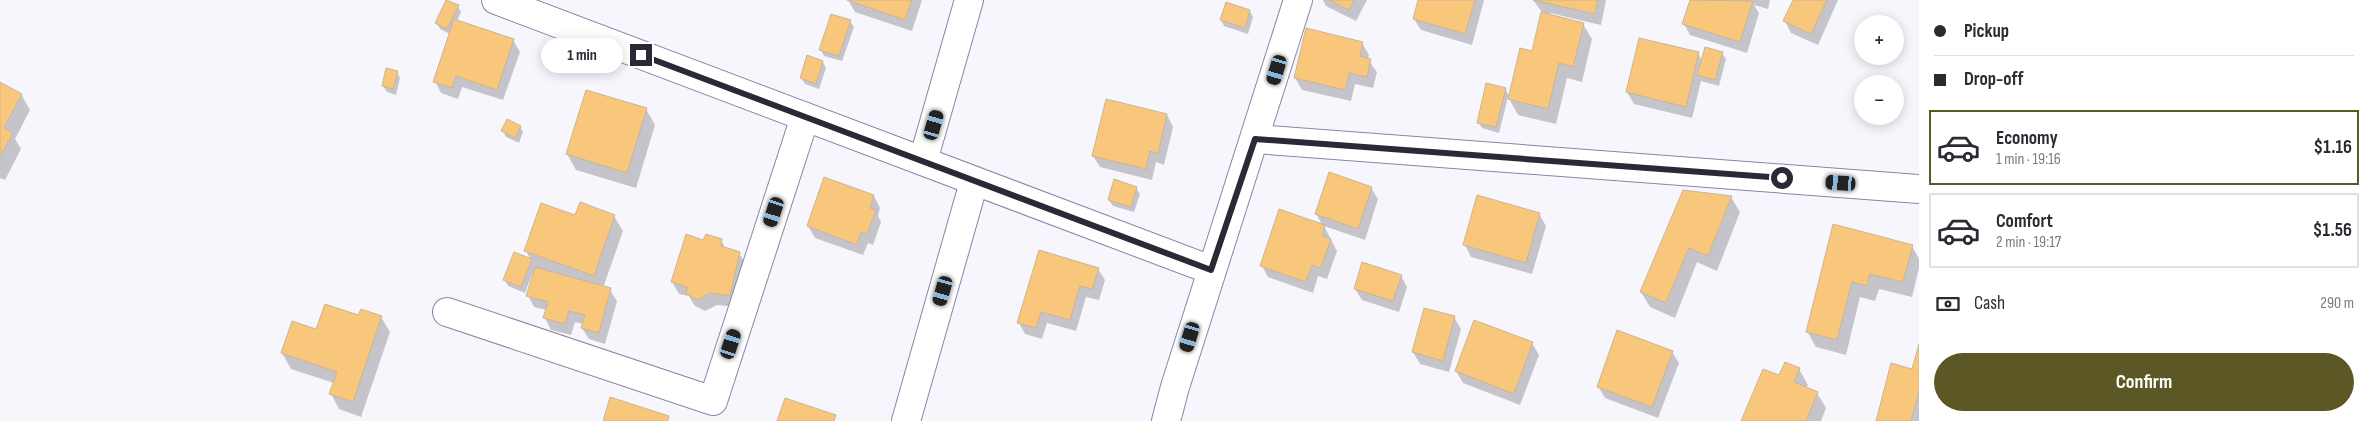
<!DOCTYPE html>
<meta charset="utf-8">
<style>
body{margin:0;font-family:"Sofia Sans Condensed",sans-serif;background:#f7f7f7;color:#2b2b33;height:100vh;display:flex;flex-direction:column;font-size:19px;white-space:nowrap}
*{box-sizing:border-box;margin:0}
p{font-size:16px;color:#7c7c81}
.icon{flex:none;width:28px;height:28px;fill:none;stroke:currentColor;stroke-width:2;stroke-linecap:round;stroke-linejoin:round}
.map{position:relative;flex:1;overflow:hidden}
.details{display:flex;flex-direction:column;background:#fff;width:450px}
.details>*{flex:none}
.banner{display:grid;align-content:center;height:110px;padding:0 15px;background:#fff}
.fabs{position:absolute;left:1854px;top:15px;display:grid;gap:10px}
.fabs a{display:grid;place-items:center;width:50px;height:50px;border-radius:50%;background:#fff;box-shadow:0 2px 12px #0003;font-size:25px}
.end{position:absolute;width:22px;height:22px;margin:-11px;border:6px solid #2a2935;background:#fff;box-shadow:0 0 0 2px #fff}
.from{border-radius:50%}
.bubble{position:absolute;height:35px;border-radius:18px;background:#fff;box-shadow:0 2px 12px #0003;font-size:16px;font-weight:700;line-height:35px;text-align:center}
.car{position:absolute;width:15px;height:30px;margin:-15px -8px;border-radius:6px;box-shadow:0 0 4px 1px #0007;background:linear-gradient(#222 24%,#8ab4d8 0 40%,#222 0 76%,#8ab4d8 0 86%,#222 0)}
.banner b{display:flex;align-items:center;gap:18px;height:48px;font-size:19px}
.banner b+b{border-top:1px solid #e1e1e2}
.banner i{width:12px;height:12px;background:#2b2b33}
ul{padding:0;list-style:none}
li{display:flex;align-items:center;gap:15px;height:75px;margin:0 10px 8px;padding:0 5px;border:2px solid #e1e1e2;border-radius:0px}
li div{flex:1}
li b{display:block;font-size:19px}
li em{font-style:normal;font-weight:700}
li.on{border-color:#5c5825}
li>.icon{width:45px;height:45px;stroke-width:1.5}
.pay{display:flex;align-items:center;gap:12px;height:55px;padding:0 15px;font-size:19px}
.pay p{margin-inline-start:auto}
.button{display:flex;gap:10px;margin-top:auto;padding:10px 15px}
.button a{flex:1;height:58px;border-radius:30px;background:#5c5825;color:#fff;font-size:20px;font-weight:700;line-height:58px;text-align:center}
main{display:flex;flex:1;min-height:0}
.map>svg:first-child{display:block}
.shadow{fill:#0003}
.building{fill:#f8c77b;stroke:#c9b597}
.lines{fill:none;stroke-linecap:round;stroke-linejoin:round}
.minor-casing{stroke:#8985a5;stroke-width:30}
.minor{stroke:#fff;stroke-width:28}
.route{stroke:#2a2935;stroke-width:6}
</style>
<main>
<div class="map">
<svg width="1919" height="421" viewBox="0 0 1919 421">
<rect width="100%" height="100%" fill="#f7f6fd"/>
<g class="shadow">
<path d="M 848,0 L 922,0 L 912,31 L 855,12 Z"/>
<path d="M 1323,0 L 1367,0 L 1356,21 L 1326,6 Z"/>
<path d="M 1420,0 L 1484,0 L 1472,45 L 1421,30 L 1414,19 Z"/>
<path d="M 1533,0 L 1606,0 L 1601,25 L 1550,13 L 1550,16 L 1583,24 L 1592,39 L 1582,82 L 1567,78 L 1556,124 L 1518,115 L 1508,97 L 1499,133 L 1482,128 L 1478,122 L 1505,89 L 1510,97 L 1532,53 L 1542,12 Z"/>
<path d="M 1691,0 L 1770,0 L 1768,9 L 1754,5 L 1759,13 L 1747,53 L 1690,35 L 1684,24 Z"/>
<path d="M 1794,0 L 1838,0 L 1818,45 L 1791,33 L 1785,21 Z"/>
<path d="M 458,6 L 461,12 L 457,21 L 513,40 L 520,52 L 503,100 L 462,87 L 458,99 L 441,93 L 435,81 L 450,34 L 440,29 L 437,23 Z"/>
<path d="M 1250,11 L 1253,17 L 1248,34 L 1224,26 L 1221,20 Z"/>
<path d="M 850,21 L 854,27 L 842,61 L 824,56 L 821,50 Z"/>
<path d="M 1362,43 L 1369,55 L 1368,60 L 1377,72 L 1373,88 L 1355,84 L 1351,101 L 1302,90 L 1295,78 Z"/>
<path d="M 1698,53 L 1702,61 L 1722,53 L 1726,59 L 1719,86 L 1701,81 L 1692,118 L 1634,104 L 1627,92 Z"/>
<path d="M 823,62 L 826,68 L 819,89 L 805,84 L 801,78 Z"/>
<path d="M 397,72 L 400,78 L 396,95 L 387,92 L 383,86 Z"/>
<path d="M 0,83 L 21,94 L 30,110 L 15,139 L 21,149 L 5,180 L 0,178 Z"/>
<path d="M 646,109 L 655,125 L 636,188 L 576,170 L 567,154 Z"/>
<path d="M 1167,115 L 1173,127 L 1164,165 L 1156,162 L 1152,180 L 1100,167 L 1093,156 Z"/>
<path d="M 520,126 L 523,132 L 519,143 L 506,137 L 503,131 Z"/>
<path d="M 1136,188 L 1140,194 L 1134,212 L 1113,206 L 1109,200 Z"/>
<path d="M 1371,188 L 1378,199 L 1365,240 L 1324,226 L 1337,251 L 1327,279 L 1318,276 L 1313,293 L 1268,277 L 1262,266 L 1323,226 L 1316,214 Z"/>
<path d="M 874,196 L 880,208 L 878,216 L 881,222 L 873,245 L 868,243 L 863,255 L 815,238 L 808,226 Z"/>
<path d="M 1731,197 L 1740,212 L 1717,271 L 1697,262 L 1675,318 L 1650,307 L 1641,292 Z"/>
<path d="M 1539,214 L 1546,226 L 1532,274 L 1471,257 L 1465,245 Z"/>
<path d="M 614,216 L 623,231 L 603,288 L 610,290 L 617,301 L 605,344 L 589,339 L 582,328 L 583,324 L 575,322 L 571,335 L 551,330 L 545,318 L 547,310 L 534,307 L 528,295 L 534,275 L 532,274 L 525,293 L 508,286 L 505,280 L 531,260 L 526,251 L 575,217 Z"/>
<path d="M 1834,226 L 1912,246 L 1919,259 L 1919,268 L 1912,297 L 1879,289 L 1875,301 L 1860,297 L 1846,355 L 1816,347 L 1807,331 Z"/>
<path d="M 721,240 L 725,248 L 739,253 L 746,265 L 736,307 L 717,305 L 705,311 L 694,305 L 689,296 L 679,294 L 672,282 L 703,241 Z"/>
<path d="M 1098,269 L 1105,280 L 1099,300 L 1086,297 L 1076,331 L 1047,323 L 1042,339 L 1025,334 L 1019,323 Z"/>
<path d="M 1401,276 L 1407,287 L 1399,312 L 1362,300 L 1355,289 Z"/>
<path d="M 359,317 L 381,317 L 390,332 L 361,417 L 339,409 L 331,394 L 334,383 L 291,369 L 282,353 L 317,331 Z"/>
<path d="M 1454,317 L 1461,329 L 1449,372 L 1420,364 L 1413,352 Z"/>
<path d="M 1532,343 L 1539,355 L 1520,405 L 1463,383 L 1456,371 Z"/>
<path d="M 1919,349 L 1919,421 L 1877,421 L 1913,371 Z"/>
<path d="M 1672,352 L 1679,363 L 1658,418 L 1605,398 L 1598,386 Z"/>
<path d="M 1799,369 L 1808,385 L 1806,388 L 1817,393 L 1826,408 L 1821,421 L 1742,421 L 1779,377 Z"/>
</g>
<g class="building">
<path d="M 446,0 L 459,5 L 447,29 L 435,23 Z"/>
<path d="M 847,0 L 912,0 L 905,20 Z"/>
<path d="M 1329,0 L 1354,0 L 1349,10 Z"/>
<path d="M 1418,0 L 1475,0 L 1465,34 L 1413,19 Z"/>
<path d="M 1533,0 L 1598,0 L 1595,14 Z"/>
<path d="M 1690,0 L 1753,1 L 1740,42 L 1682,24 Z"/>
<path d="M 1793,0 L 1827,0 L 1811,34 L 1783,21 Z"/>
<path d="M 1226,2 L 1250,10 L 1245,28 L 1220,20 Z"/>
<path d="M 1541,12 L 1584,23 L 1573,67 L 1559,63 L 1548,109 L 1508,99 L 1520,48 L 1532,51 Z"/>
<path d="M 831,14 L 851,20 L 839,56 L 819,50 Z"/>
<path d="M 454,19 L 514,39 L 497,90 L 456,76 L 452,88 L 433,82 Z"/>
<path d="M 1306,28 L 1363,42 L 1360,56 L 1371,59 L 1367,77 L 1349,73 L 1345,90 L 1294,78 Z"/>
<path d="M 1639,38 L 1699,52 L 1686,107 L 1626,92 Z"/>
<path d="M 1705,47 L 1723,52 L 1715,80 L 1697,75 Z"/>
<path d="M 807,55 L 823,61 L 816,84 L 800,78 Z"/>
<path d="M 386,68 L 398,71 L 393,89 L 382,86 Z"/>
<path d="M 0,82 L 22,94 L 4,128 L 13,133 L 0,157 Z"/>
<path d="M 1486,83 L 1506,88 L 1496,127 L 1477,123 Z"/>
<path d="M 586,90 L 647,108 L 627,173 L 566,154 Z"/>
<path d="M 1106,99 L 1167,114 L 1158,154 L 1150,151 L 1146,169 L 1092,156 Z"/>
<path d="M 507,119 L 521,126 L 515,138 L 501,131 Z"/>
<path d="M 1329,172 L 1372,187 L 1358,229 L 1315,214 Z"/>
<path d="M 824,177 L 874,195 L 870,208 L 876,210 L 867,234 L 861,232 L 857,245 L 807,226 Z"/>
<path d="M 1114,179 L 1137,187 L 1131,207 L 1108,200 Z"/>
<path d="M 1683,190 L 1732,196 L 1708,256 L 1689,248 L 1666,303 L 1640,292 Z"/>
<path d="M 1477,195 L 1540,213 L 1526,263 L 1463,245 Z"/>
<path d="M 580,202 L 615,215 L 594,276 L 524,251 L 541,203 L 575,215 Z"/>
<path d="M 1279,209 L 1325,225 L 1322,236 L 1331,239 L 1321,268 L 1312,265 L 1306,282 L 1260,266 Z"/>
<path d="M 1833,224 L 1913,245 L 1903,282 L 1870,274 L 1867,286 L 1852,282 L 1837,340 L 1806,332 Z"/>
<path d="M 686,234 L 703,240 L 706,234 L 722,239 L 721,246 L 740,252 L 730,296 L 710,293 L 698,300 L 686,294 L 687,287 L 671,282 Z"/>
<path d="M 1039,250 L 1099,268 L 1092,289 L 1080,286 L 1070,320 L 1041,312 L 1036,328 L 1017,323 Z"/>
<path d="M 514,252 L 532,259 L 521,287 L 503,280 Z"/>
<path d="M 1362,262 L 1402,275 L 1393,301 L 1354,289 Z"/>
<path d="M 535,267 L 611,288 L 599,333 L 581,328 L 585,315 L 569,311 L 565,324 L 543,318 L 548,302 L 526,296 Z"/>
<path d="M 325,304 L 358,315 L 361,309 L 382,316 L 353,402 L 329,394 L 337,372 L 281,353 L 292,321 L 316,329 Z"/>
<path d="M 1424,308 L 1455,316 L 1443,361 L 1412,352 Z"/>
<path d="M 1474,320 L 1533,342 L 1514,394 L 1455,371 Z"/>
<path d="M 1617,330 L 1673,351 L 1652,407 L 1597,387 Z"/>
<path d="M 1919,344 L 1919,391 L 1911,421 L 1876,421 L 1891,363 L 1912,369 Z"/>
<path d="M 1785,362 L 1800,368 L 1794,382 L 1818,392 L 1806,421 L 1741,421 L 1763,369 L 1779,375 Z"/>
<path d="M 610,397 L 669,416 L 668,421 L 603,421 Z"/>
<path d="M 785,398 L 836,415 L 834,421 L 777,421 Z"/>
</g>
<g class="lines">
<defs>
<g id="minor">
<path d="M 496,0 L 1211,270"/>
<path d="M 1255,139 L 1919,189"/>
<path d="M 923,161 L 969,0"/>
<path d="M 447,312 L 713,401 L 805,117"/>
<path d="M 906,421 L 974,182"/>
<path d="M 1166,421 L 1175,387 L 1298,0"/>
</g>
</defs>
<use href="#minor" class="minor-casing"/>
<use href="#minor" class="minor"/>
</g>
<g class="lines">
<path class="route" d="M 641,55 L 1211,270 L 1255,139 L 1782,178"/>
</g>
</svg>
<div class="fabs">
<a>+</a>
<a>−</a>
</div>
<i class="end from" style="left:1782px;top:178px"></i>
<i class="end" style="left:641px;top:55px"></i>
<div class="bubble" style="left:541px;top:38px;width:82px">1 min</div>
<i class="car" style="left:1277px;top:70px;rotate:197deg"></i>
<i class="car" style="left:934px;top:125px;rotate:16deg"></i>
<i class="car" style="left:1841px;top:183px;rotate:274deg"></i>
<i class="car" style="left:774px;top:212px;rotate:198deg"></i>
<i class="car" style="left:943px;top:291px;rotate:196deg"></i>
<i class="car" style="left:1190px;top:337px;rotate:197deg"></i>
<i class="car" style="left:731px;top:344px;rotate:18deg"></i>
</div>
<section class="details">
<div class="banner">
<b><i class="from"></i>Pickup</b>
<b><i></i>Drop-off</b>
</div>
<ul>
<li class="on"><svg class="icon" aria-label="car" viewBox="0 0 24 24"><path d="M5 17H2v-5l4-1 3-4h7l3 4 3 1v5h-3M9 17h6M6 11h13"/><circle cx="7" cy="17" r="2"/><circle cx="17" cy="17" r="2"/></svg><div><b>Economy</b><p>1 min · 19:16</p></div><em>$1.16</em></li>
<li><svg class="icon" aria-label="car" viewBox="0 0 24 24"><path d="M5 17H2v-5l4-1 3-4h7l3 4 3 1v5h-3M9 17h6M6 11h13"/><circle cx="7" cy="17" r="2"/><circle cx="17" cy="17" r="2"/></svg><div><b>Comfort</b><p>2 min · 19:17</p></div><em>$1.56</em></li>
</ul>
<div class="pay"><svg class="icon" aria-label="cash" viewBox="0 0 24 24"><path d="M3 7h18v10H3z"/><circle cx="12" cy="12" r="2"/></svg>Cash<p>290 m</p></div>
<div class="button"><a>Confirm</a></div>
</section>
</main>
